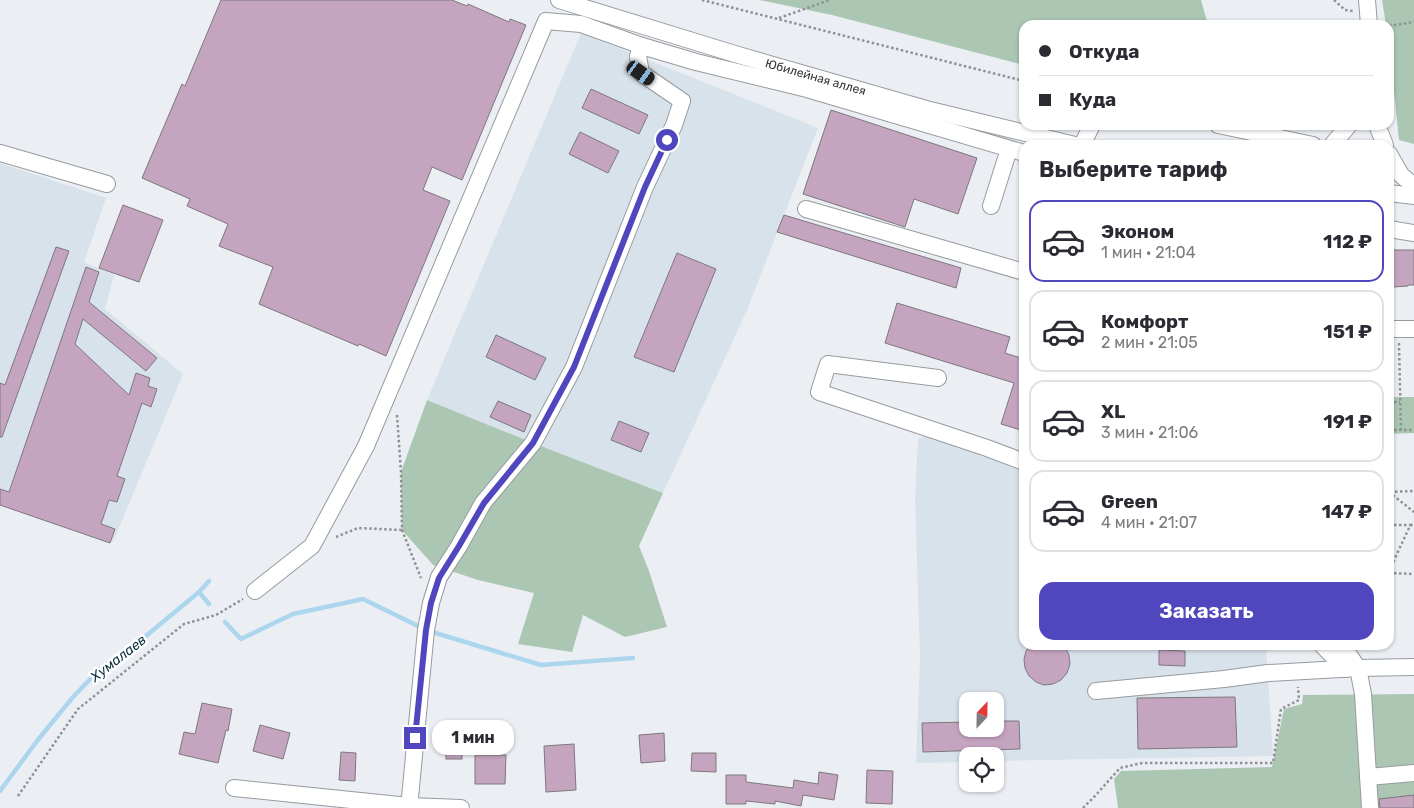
<!DOCTYPE html>
<html lang="ru">
<meta charset="utf-8">
<style>
body{margin:0;font-family:Rubik,sans-serif;background:#f2f2f3;color:#2b2b33;height:100vh;display:flex;flex-direction:column;font-size:19px;white-space:nowrap}
*{box-sizing:border-box;margin:0}
p{font-size:16px;color:#7c7c81}
.icon{flex:none;width:28px;height:28px;fill:none;stroke:currentColor;stroke-width:2;stroke-linecap:round;stroke-linejoin:round}
.map{position:relative;flex:1;overflow:hidden}
.drawer{position:absolute;left:1019px;top:140px;width:375px;height:510px;display:flex;flex-direction:column;background:#fff;border-radius:15px;box-shadow:0 1px 4px #0004}
.drawer>*{flex:none}
.top-card{position:absolute;left:1019px;top:20px;width:375px;height:110px;border-radius:15px;box-shadow:0 1px 4px #0004;display:grid;align-content:center;height:110px;padding:0 20px;background:#fff}
.needle{width:32px;rotate:22deg}
.fabs{position:absolute;left:959px;top:692px;display:grid;gap:10px}
.fabs a{display:grid;place-items:center;width:45px;height:45px;border-radius:10px;background:#fff;box-shadow:0 1px 4px #0004;font-size:25px}
.end{position:absolute;width:22px;height:22px;margin:-11px;border:6px solid #5047be;background:#fff;box-shadow:0 0 0 2px #fff}
.from{border-radius:50%}
.bubble{position:absolute;height:35px;border-radius:15px;background:#fff;box-shadow:0 1px 4px #0004;font-size:16px;font-weight:700;line-height:35px;text-align:center}
.car{position:absolute;width:15px;height:30px;margin:-15px -8px;border-radius:6px;box-shadow:0 0 4px 1px #0007;background:linear-gradient(#222 24%,#8ab4d8 0 40%,#222 0 76%,#8ab4d8 0 86%,#222 0)}
.top-card b{display:flex;align-items:center;gap:18px;height:48px;font-size:19px}
.top-card b+b{border-top:1px solid #e1e1e2}
.top-card i{width:12px;height:12px;background:#2b2b33}
ul{padding:0;list-style:none}
li{display:flex;align-items:center;gap:15px;height:82px;margin:0 10px 8px;padding:0 10px;border:2px solid #e1e1e2;border-radius:15px}
li div{flex:1}
li b{display:block;font-size:19px}
li em{font-style:normal;font-weight:700}
li.active{border-color:#5047be}
li>.icon{width:45px;height:45px;stroke-width:1.5}
h2{padding:0 20px;font-size:22px;line-height:60px}
.button{display:flex;gap:10px;margin-top:auto;padding:10px 20px}
.button a{flex:1;height:58px;border-radius:15px;background:#5047be;color:#fff;font-size:20px;font-weight:700;line-height:58px;text-align:center}
.map>svg:first-child{display:block}
.built{fill:#d8e2eb;fill-rule:evenodd}
.green{fill:#abc7b3}
.lines{fill:none;stroke-linecap:round;stroke-linejoin:round}
.stream{stroke:#acd6ee;stroke-width:4.5}
.building{fill:#c5a4c0;stroke:#7c787c}
.minor-casing{stroke:#979b9f;stroke-width:18}
.path{stroke:#8f9295;stroke-width:2.5;stroke-dasharray:2.5 2.5;stroke-linecap:butt}
.minor{stroke:#fff;stroke-width:16}
.route{stroke:#5047be;stroke-width:6}
.labels{text-anchor:middle;stroke-width:5;stroke-linejoin:round;paint-order:stroke}
.street-label{font-size:12px;fill:#333536;stroke:#fff}
.water-label{font-size:14px;font-style:italic;fill:#103445;stroke:#fff}
</style>
<div class="map">
<svg width="1414" height="808" viewBox="0 0 1414 808">
<rect width="100%" height="100%" fill="#ebeff4"/>
<g class="built">
<path d="M 581,33 L 818,128 L 747,310 L 663,493 L 533,443 L 427,400 Z"/>
<path d="M 0,163 L 106,198 L 84,262 L 114,275 L 105,309 L 183,374 L 113,542 L 0,505 Z"/>
<path d="M 931,433 L 1024,470 L 1024,645 L 1266,645 L 1273,756 L 995,761 L 995,756 L 968,756 L 967,762 L 916,763 L 920,658 L 915,499 L 918,439 ZM 968,701 L 995,701 L 995,729 L 968,729 Z"/>
</g>
<g class="green">
<path d="M 759,0 L 1201,0 L 1208,25 L 1024,25 L 1024,65 L 832,15 Z"/>
<path d="M 1382,0 L 1414,0 L 1414,144 L 1399,140 L 1389,43 L 1389,25 L 1386,25 Z"/>
<path d="M 1389,397 L 1414,397 L 1414,433 L 1389,434 Z"/>
<path d="M 427,400 L 533,443 L 663,493 L 639,546 L 649,571 L 667,627 L 625,637 L 583,615 L 572,652 L 518,644 L 534,593 L 478,580 L 433,565 L 402,530 L 401,472 Z"/>
<path d="M 1414,694 L 1414,808 L 1118,808 L 1114,779 L 1121,771 L 1272,767 L 1284,709 L 1302,704 L 1303,695 Z"/>
</g>
<g class="lines">
<g class="stream">
<path d="M 199,592 L 209,604"/>
<path d="M 225,622 L 241,639 L 293,614 L 363,599 L 422,628"/>
<path d="M 429,631 L 541,665 L 633,658"/>
<path d="M 0,791 L 37,741 L 73,697 L 100,669 L 135,645 L 199,592 L 209,581"/>
</g>
</g>
<g class="building">
<path d="M 221,0 L 452,0 L 467,6 L 468,4 L 509,22 L 510,19 L 526,25 L 462,180 L 432,167 L 423,190 L 450,201 L 386,356 L 359,344 L 358,346 L 259,304 L 273,267 L 219,246 L 228,224 L 187,206 L 190,199 L 142,178 L 182,84 L 185,86 Z"/>
<path d="M 591,89 L 648,115 L 639,134 L 582,108 Z"/>
<path d="M 831,110 L 977,158 L 958,214 L 914,199 L 905,227 L 803,194 Z"/>
<path d="M 580,132 L 619,151 L 608,173 L 569,154 Z"/>
<path d="M 123,205 L 163,220 L 139,282 L 99,268 Z"/>
<path d="M 784,215 L 961,268 L 956,288 L 777,232 Z"/>
<path d="M 56,247 L 69,251 L 2,437 L 0,437 L 0,383 L 5,385 Z"/>
<path d="M 1389,250 L 1414,250 L 1414,285 L 1408,285 L 1408,286 L 1393,287 L 1392,285 L 1389,285 Z"/>
<path d="M 677,253 L 716,269 L 674,372 L 634,357 Z"/>
<path d="M 86,267 L 99,272 L 89,302 L 157,358 L 146,371 L 83,319 L 75,344 L 129,395 L 136,373 L 150,378 L 148,386 L 157,389 L 151,407 L 142,403 L 117,476 L 125,479 L 117,502 L 109,500 L 101,524 L 115,529 L 110,543 L 0,505 L 0,489 L 9,492 Z"/>
<path d="M 897,303 L 1010,337 L 1005,353 L 1024,359 L 1024,431 L 1001,424 L 1014,383 L 885,343 Z"/>
<path d="M 496,335 L 546,358 L 535,380 L 486,357 Z"/>
<path d="M 498,401 L 531,415 L 524,432 L 490,417 Z"/>
<path d="M 619,421 L 649,433 L 641,452 L 611,440 Z"/>
<path d="M 1031,645 L 1062,645 L 1065,647 L 1069,655 L 1070,664 L 1067,673 L 1061,680 L 1053,684 L 1044,685 L 1036,682 L 1029,676 L 1025,668 L 1024,659 L 1026,651 Z"/>
<path d="M 1159,650 L 1185,651 L 1185,666 L 1159,665 Z"/>
<path d="M 1235,697 L 1237,747 L 1138,749 L 1137,698 Z"/>
<path d="M 202,703 L 232,709 L 228,731 L 226,730 L 218,763 L 179,754 L 184,732 L 195,734 Z"/>
<path d="M 995,721 L 1019,721 L 1020,749 L 923,752 L 922,723 L 968,722 L 968,729 L 995,729 Z"/>
<path d="M 260,725 L 290,733 L 283,759 L 253,751 Z"/>
<path d="M 664,733 L 665,761 L 641,763 L 639,735 Z"/>
<rect x="446" y="741" width="16" height="18"/>
<path d="M 574,744 L 576,790 L 546,792 L 544,746 Z"/>
<path d="M 341,752 L 356,753 L 355,781 L 339,780 Z"/>
<path d="M 692,753 L 716,753 L 716,772 L 691,771 Z"/>
<path d="M 475,755 L 506,755 L 505,784 L 475,784 Z"/>
<path d="M 867,770 L 893,771 L 892,804 L 866,803 Z"/>
<path d="M 819,772 L 838,775 L 834,800 L 803,795 L 801,806 L 775,801 L 775,804 L 746,801 L 746,804 L 726,804 L 726,775 L 746,775 L 746,782 L 793,788 L 794,780 L 818,784 Z"/>
<path d="M 1414,795 L 1414,808 L 1380,808 L 1379,799 Z"/>
</g>
<g class="lines">
<defs>
<g id="minor">
<path id="s1" d="M 559,0 L 735,54 L 926,109 L 1075,145"/>
<path d="M 1367,0 L 1369,25"/>
<path d="M 1218,125 L 1313,145"/>
<path d="M 1377,125 L 1385,145"/>
<path d="M 1082,145 L 1092,125"/>
<path d="M 1332,145 L 1349,125"/>
<path d="M 0,153 L 107,184"/>
<path d="M 1389,154 L 1401,175 L 1414,186"/>
<path d="M 1389,193 L 1414,196"/>
<path d="M 991,206 L 1009,149"/>
<path d="M 806,209 L 1024,272"/>
<path d="M 1389,229 L 1414,233"/>
<path d="M 1389,329 L 1414,329"/>
<path d="M 938,378 L 828,364 L 819,392 L 987,448 L 1024,462"/>
<path d="M 255,591 L 312,546 L 366,446 L 546,21 L 581,24 L 642,46 L 696,62 L 807,89 L 1024,153"/>
<path d="M 1322,645 L 1345,669"/>
<path d="M 1342,645 L 1358,668 L 1363,694 L 1370,808"/>
<path d="M 1096,691 L 1224,679 L 1268,673 L 1358,668 L 1414,667"/>
<path d="M 1368,777 L 1414,773"/>
<path d="M 234,788 L 409,806 L 461,808"/>
<path d="M 409,808 L 426,630 L 431,603 L 439,577 L 459,546 L 483,503 L 533,443 L 574,367 L 645,187 L 674,125 L 682,101 L 641,73 L 638,56 L 642,46"/>
</g>
</defs>
<use href="#minor" class="minor-casing"/>
<g class="path">
<path d="M 702,0 L 1024,81"/>
<path d="M 1334,0 L 1345,10 L 1353,11"/>
<path d="M 779,18 L 830,0"/>
<path d="M 1389,26 L 1414,22"/>
<path d="M 1399,343 L 1401,430"/>
<path d="M 1389,402 L 1400,402"/>
<path d="M 397,415 L 401,472 L 402,530 L 421,578"/>
<path d="M 1389,430 L 1414,430"/>
<path d="M 1389,492 L 1414,512"/>
<path d="M 1390,492 L 1414,491"/>
<path d="M 1389,525 L 1412,525"/>
<path d="M 336,537 L 358,528 L 402,530"/>
<path d="M 1389,571 L 1409,528 L 1414,522"/>
<path d="M 1389,573 L 1414,574"/>
<path d="M 18,796 L 78,709 L 184,624 L 216,615 L 243,599"/>
<path d="M 1083,808 L 1095,796 L 1120,768 L 1142,763 L 1273,763 L 1281,709 L 1299,700 L 1298,687"/>
</g>
<use href="#minor" class="minor"/>
</g>
<g class="lines">
<path class="route" d="M 415,738 L 426,630 L 431,603 L 439,578 L 459,546 L 484,503 L 533,443 L 574,367 L 645,187 L 667,140"/>
</g>
<g class="labels">
<g class="street-label">
<text dy="4" stroke="none"><textPath href="#s1" startOffset="268">Юбилейная аллея</textPath></text>
</g>
<g class="water-label">
<text transform="translate(118 658) rotate(-38)" y="5">Хумалаев</text>
</g>
</g>
</svg>
<div class="fabs">
<a><svg class="needle" viewBox="-14 -14 28 28"><path d="M0-13l5 13h-10z" fill="#e53935"/><path d="M0 13l5-13h-10z" fill="#7c7c81"/></svg></a>
<a><svg class="icon" aria-label="locate" viewBox="0 0 24 24"><circle cx="12" cy="12" r="6"/><path d="M12 2v4M12 18v4M2 12h4M18 12h4"/></svg></a>
</div>
<i class="end from" style="left:667px;top:140px"></i>
<i class="end" style="left:415px;top:738px"></i>
<div class="bubble" style="left:432px;top:720px;width:82px">1 мин</div>
<i class="car" style="left:641px;top:73px;rotate:125deg"></i>
<div class="top-card">
<b><i class="from"></i>Откуда</b>
<b><i></i>Куда</b>
</div>
<section class="drawer">
<h2>Выберите тариф</h2>
<ul>
<li class="active"><svg class="icon" aria-label="car" viewBox="0 0 24 24"><path d="M5 17H2v-5l4-1 3-4h7l3 4 3 1v5h-3M9 17h6M6 11h13"/><circle cx="7" cy="17" r="2"/><circle cx="17" cy="17" r="2"/></svg><div><b>Эконом</b><p>1 мин · 21:04</p></div><em>112 ₽</em></li>
<li><svg class="icon" aria-label="car" viewBox="0 0 24 24"><path d="M5 17H2v-5l4-1 3-4h7l3 4 3 1v5h-3M9 17h6M6 11h13"/><circle cx="7" cy="17" r="2"/><circle cx="17" cy="17" r="2"/></svg><div><b>Комфорт</b><p>2 мин · 21:05</p></div><em>151 ₽</em></li>
<li><svg class="icon" aria-label="car" viewBox="0 0 24 24"><path d="M5 17H2v-5l4-1 3-4h7l3 4 3 1v5h-3M9 17h6M6 11h13"/><circle cx="7" cy="17" r="2"/><circle cx="17" cy="17" r="2"/></svg><div><b>XL</b><p>3 мин · 21:06</p></div><em>191 ₽</em></li>
<li><svg class="icon" aria-label="car" viewBox="0 0 24 24"><path d="M5 17H2v-5l4-1 3-4h7l3 4 3 1v5h-3M9 17h6M6 11h13"/><circle cx="7" cy="17" r="2"/><circle cx="17" cy="17" r="2"/></svg><div><b>Green</b><p>4 мин · 21:07</p></div><em>147 ₽</em></li>
</ul>
<div class="button"><a>Заказать</a></div>
</section>
</div>
